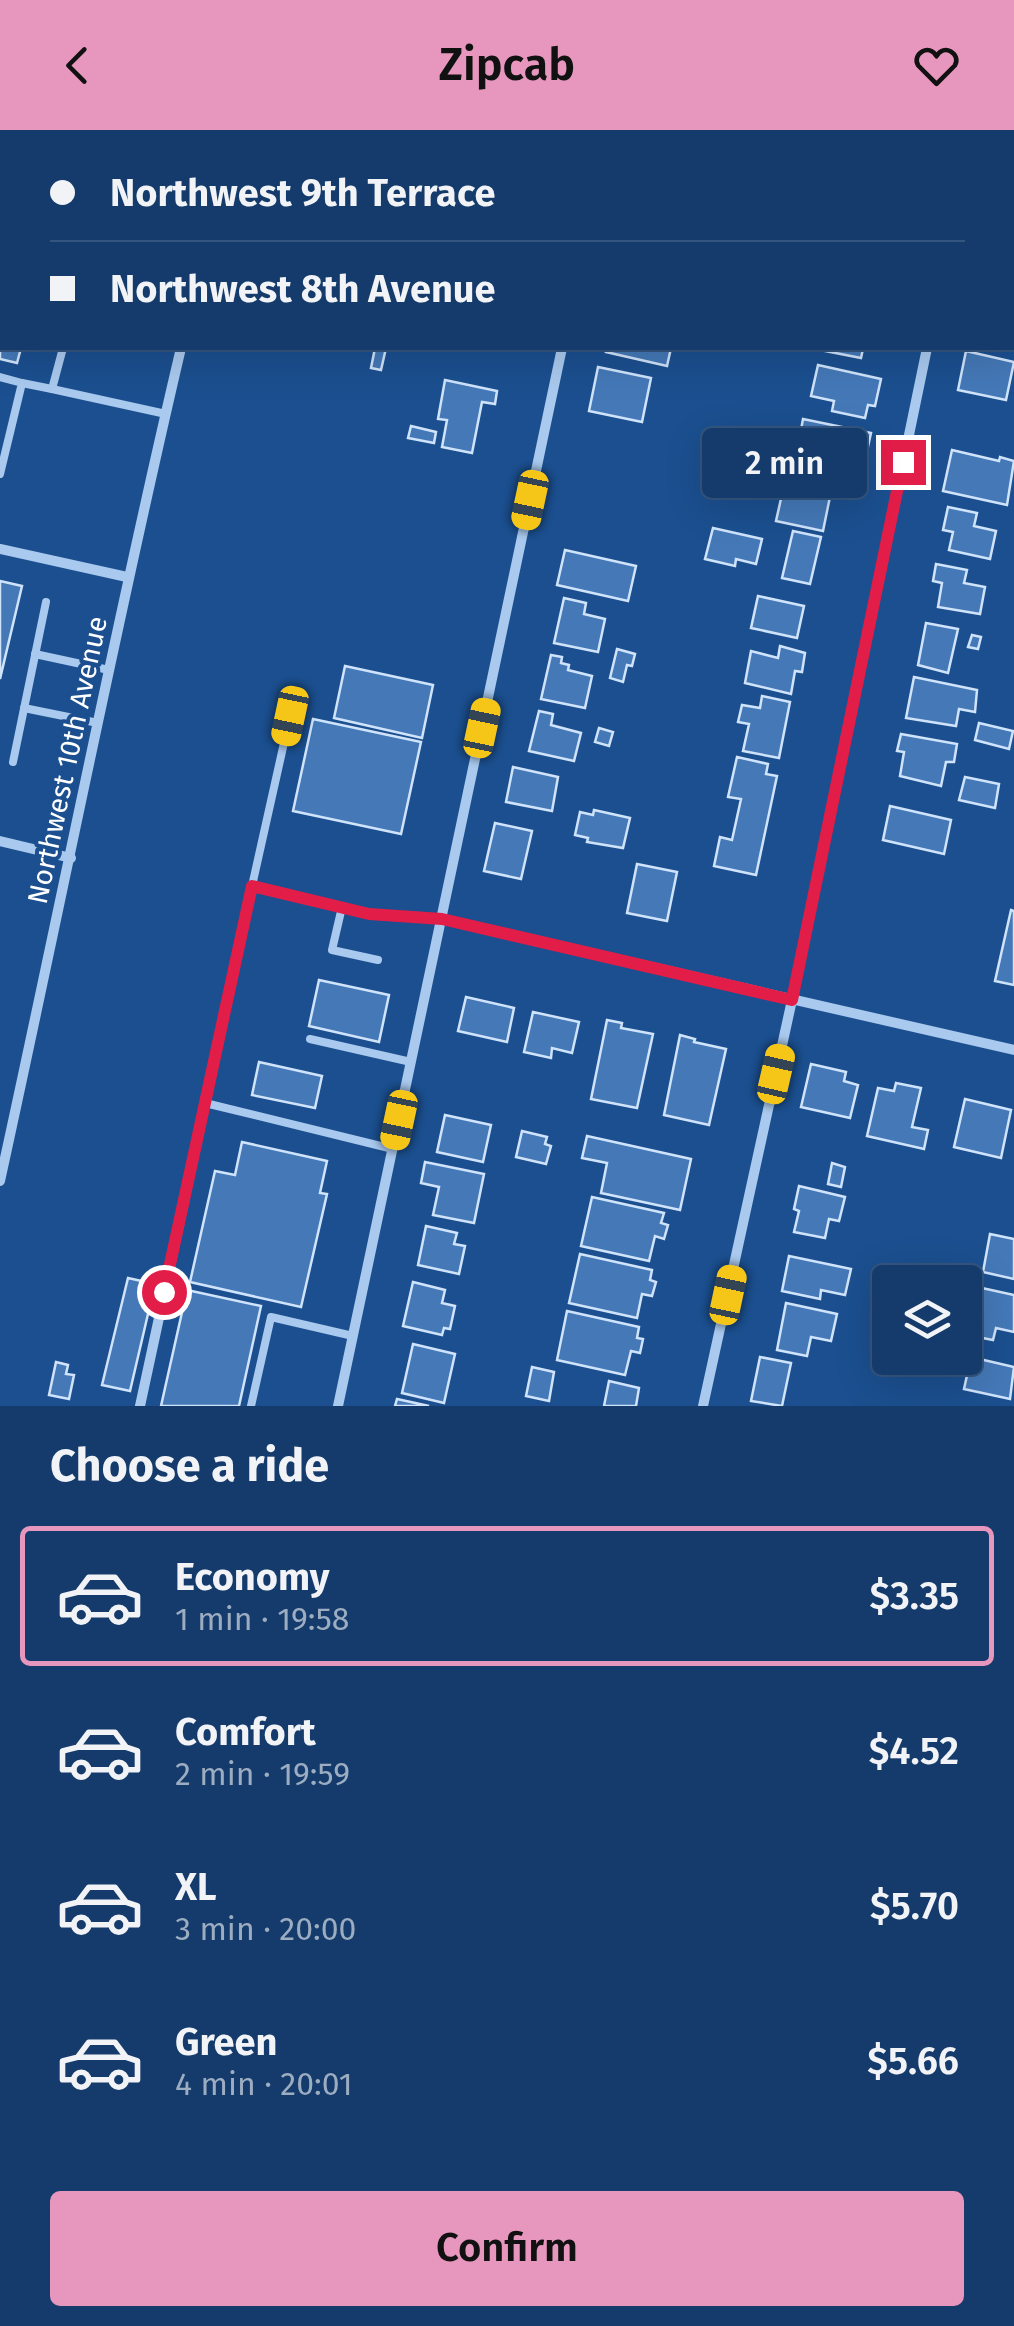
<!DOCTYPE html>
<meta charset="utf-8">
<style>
body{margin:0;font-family:"Fira Sans",sans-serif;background:#1d4271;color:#f1f3f6;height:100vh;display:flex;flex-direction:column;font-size:38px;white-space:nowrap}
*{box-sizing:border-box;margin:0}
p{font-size:32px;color:#9dadc1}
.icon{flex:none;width:55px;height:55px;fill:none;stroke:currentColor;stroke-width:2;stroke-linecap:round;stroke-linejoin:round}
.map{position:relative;height:1276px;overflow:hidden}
.panel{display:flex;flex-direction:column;background:#143b6b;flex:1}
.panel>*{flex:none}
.top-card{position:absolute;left:0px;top:0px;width:1015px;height:220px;box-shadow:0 10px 40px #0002,0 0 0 2px #33557e;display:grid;align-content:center;height:220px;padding:0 50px;background:#143b6b}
.fabs{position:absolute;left:872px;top:1135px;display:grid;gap:20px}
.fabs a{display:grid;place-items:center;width:110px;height:110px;border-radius:10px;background:#143b6b;box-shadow:0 10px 40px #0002,0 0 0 2px #33557e;font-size:50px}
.end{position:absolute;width:45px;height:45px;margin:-22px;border:12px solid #e11d48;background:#fff;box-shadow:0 0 0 5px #fff}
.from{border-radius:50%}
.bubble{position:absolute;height:70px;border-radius:10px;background:#143b6b;box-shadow:0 10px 40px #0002,0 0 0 2px #33557e;font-size:32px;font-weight:600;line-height:70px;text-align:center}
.car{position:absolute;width:30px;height:60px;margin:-30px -15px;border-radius:12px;box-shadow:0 0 8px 2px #0007;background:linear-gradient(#f5c518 24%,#345 0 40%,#f5c518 0 76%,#345 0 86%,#f5c518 0)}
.top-card b{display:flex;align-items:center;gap:35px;height:95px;font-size:38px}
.top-card b+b{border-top:2px solid #33557e}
.top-card i{width:25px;height:25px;background:#f1f3f6}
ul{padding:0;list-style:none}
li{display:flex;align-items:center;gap:30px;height:140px;margin:0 20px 15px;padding:0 30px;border:5px solid transparent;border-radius:10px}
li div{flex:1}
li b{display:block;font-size:38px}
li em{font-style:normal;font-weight:600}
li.active{border-color:#e797bd}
li>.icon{width:90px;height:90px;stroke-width:1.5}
h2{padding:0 50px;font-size:45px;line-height:120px}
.action{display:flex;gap:20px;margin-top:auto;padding:20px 50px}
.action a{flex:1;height:115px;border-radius:10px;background:#e797bd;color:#111;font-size:40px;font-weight:600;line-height:115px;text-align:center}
header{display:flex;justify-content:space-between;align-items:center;height:130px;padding:0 50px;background:#e797bd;color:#111;font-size:45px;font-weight:600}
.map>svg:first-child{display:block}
.building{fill:#4478b7;stroke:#cfe3fa;stroke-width:2.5}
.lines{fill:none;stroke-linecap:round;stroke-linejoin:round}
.service{stroke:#a9c9ee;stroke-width:8}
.minor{stroke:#a9c9ee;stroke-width:10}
.route{stroke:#e11d48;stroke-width:12}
.labels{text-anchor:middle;stroke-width:8;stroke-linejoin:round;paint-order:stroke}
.street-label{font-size:28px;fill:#fff;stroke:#1b4f8f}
</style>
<header><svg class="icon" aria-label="back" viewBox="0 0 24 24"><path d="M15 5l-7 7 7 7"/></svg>Zipcab<svg class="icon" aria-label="heart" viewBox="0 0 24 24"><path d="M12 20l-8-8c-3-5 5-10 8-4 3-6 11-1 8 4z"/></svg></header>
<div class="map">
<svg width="1014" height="1276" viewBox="0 0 1014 1276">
<rect width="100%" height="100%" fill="#1b4f8f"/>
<g class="building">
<path d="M 28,0 L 149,0 L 148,2 Z"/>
<path d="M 0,208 L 2,218 L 21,218 L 17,233 L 0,229 Z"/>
<path d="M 375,218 L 386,218 L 381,240 L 371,238 Z"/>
<path d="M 607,218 L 671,218 L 667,236 L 606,222 Z"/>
<path d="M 810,218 L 870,218 L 870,220 L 863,219 L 861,228 Z"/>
<path d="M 966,221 L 1014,232 L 1006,270 L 958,260 Z"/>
<path d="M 818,235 L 881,249 L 875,276 L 868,275 L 865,288 L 832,281 L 834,271 L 811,266 Z"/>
<path d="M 598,237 L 651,248 L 642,292 L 589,281 Z"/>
<path d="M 445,250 L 497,261 L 495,274 L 482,272 L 472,323 L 442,317 L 447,290 L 438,289 Z"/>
<path d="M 803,289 L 871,303 L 865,330 L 798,316 Z"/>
<path d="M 411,296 L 436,302 L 434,313 L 408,308 Z"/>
<path d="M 952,320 L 999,331 L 1000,327 L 1014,331 L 1007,375 L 943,361 Z"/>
<path d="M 787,342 L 833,352 L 823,401 L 776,391 Z"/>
<path d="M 948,377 L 977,383 L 974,396 L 996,401 L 990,429 L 949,420 L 953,402 L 943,400 Z"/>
<path d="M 713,398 L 762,409 L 756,434 L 736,429 L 735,436 L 705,429 Z"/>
<path d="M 793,401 L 821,407 L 810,454 L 782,448 Z"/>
<path d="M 565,420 L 636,436 L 628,471 L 557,455 Z"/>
<path d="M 936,434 L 967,440 L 964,453 L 985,457 L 980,484 L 938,477 L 942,453 L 933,451 Z"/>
<path d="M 0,451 L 22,456 L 0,549 Z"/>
<path d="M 758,466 L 804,476 L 797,508 L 751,498 Z"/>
<path d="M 564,468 L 586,473 L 584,484 L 605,489 L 598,522 L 554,513 Z"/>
<path d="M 926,493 L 958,499 L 948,543 L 918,535 Z"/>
<path d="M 972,505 L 981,507 L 978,519 L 968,517 Z"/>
<path d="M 780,516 L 805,523 L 802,542 L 795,541 L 791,564 L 745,553 L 751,521 L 778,528 Z"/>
<path d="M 617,519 L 635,524 L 632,536 L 627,535 L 623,552 L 610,548 Z"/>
<path d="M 551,525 L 562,527 L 561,533 L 569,535 L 568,540 L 592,546 L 585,578 L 541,569 Z"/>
<path d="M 345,536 L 433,555 L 422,608 L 334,588 Z"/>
<path d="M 914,547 L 977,560 L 975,582 L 959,579 L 956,596 L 906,588 Z"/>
<path d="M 762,566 L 790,572 L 779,628 L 743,621 L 749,594 L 738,592 L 742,575 L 760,578 Z"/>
<path d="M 539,581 L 553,584 L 551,595 L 581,603 L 574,631 L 529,621 Z"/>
<path d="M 313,589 L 421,612 L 401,704 L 293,681 Z"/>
<path d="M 979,593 L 1013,601 L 1009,619 L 975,610 Z"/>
<path d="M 599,598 L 613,602 L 609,616 L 595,612 Z"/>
<path d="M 901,604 L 957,614 L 954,632 L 946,632 L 941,656 L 900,646 L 904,622 L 897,621 Z"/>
<path d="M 737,627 L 768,634 L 766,644 L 777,646 L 756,745 L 714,736 L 720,707 L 732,710 L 741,669 L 728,667 Z"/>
<path d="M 513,637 L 558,647 L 552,681 L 506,672 Z"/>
<path d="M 965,647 L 999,654 L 995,678 L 959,670 Z"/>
<path d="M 890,676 L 951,690 L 944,724 L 883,710 Z"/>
<path d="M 594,680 L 630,688 L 623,718 L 587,712 L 588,708 L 575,705 L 580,682 L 593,685 Z"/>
<path d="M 495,693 L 532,701 L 521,749 L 484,741 Z"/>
<path d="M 637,734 L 677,742 L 667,791 L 627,783 Z"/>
<path d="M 1011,780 L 1014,781 L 1014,855 L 995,851 Z"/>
<path d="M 319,850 L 389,865 L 379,912 L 309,896 Z"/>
<path d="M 466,867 L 514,878 L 507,912 L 458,901 Z"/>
<path d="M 533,882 L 579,892 L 572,923 L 552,918 L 551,928 L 524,922 Z"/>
<path d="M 607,890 L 622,893 L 621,898 L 653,904 L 637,978 L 591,969 Z"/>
<path d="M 680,905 L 695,909 L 694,912 L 726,919 L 709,995 L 664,985 Z"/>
<path d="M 259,932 L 322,946 L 315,978 L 252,965 Z"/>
<path d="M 811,934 L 846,942 L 844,951 L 858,955 L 850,988 L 801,977 Z"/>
<path d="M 896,953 L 921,958 L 912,997 L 928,1000 L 924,1019 L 867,1006 L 878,958 L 894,961 Z"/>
<path d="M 965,969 L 1011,980 L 1001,1028 L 954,1017 Z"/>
<path d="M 445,985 L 491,995 L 483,1032 L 437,1022 Z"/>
<path d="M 522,1001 L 547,1007 L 545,1014 L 551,1016 L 546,1034 L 516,1027 Z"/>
<path d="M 587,1006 L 691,1029 L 680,1080 L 601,1063 L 607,1033 L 582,1028 Z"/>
<path d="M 242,1012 L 327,1031 L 320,1063 L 327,1064 L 301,1177 L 190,1152 L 215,1041 L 235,1045 Z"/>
<path d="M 425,1032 L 484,1044 L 474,1093 L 433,1085 L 439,1057 L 421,1053 Z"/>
<path d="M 832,1033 L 845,1037 L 841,1057 L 828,1054 Z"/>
<path d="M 799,1056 L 845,1067 L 839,1091 L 829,1089 L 825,1108 L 794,1102 L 799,1081 L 794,1079 Z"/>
<path d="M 592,1067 L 664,1083 L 661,1093 L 668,1095 L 664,1109 L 655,1106 L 649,1131 L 581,1116 Z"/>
<path d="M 426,1096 L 457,1103 L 454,1114 L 465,1116 L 459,1144 L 418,1135 Z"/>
<path d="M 990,1104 L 1014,1109 L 1014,1149 L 983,1142 Z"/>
<path d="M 580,1124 L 652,1140 L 650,1150 L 656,1152 L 652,1166 L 642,1164 L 637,1188 L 569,1173 Z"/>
<path d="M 789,1126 L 851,1139 L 845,1165 L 821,1160 L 820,1169 L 782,1161 Z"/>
<path d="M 128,1148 L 155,1154 L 130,1261 L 102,1255 Z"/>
<path d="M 413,1152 L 445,1160 L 442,1173 L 455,1176 L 450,1199 L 444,1198 L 442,1205 L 403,1196 Z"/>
<path d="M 982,1158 L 1014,1165 L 1014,1202 L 996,1198 L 993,1210 L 972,1206 Z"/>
<path d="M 187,1160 L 261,1176 L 239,1276 L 161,1276 Z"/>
<path d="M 786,1173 L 837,1184 L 831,1211 L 811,1207 L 807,1226 L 777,1220 Z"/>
<path d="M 567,1181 L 639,1197 L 637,1208 L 643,1209 L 640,1223 L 631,1221 L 625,1245 L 557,1230 Z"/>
<path d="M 413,1214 L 455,1224 L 444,1273 L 402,1263 Z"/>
<path d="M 760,1227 L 791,1233 L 782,1276 L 751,1271 Z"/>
<path d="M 971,1227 L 1014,1237 L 1010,1269 L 964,1259 Z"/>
<path d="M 56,1232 L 68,1235 L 66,1244 L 74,1245 L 69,1269 L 49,1265 Z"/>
<path d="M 532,1237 L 554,1242 L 549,1271 L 526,1266 Z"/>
<path d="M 609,1251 L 639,1258 L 636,1276 L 604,1276 Z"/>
<path d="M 397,1269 L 429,1276 L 395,1276 Z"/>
</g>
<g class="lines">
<g class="service">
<path d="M 0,26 L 2,27"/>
<path d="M 0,88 L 2,79"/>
<path d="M 0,177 L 2,178"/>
<path d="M 63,218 L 52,259 L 166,284"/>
<path d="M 0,247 L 22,253 L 0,344"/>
<path d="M 22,253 L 52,259"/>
<path d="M 35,524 L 109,540"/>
<path d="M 24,578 L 98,593"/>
<path d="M 13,632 L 46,472"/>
<path d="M 252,756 L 290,586"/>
<path d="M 342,777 L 332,820 L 378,830"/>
<path d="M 310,909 L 411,932"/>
<path d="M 205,973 L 393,1019"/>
<path d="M 251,1276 L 271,1187 L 353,1206"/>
</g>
<g class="minor">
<path d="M 226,2 L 227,0"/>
<path d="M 608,2 L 608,0"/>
<path d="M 971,2 L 972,0"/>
<path d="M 0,95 L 2,95"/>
<path d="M 1012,175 L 1014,175"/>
<path d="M 0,419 L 127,447"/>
<path d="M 0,711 L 71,728"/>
<path d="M 0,1051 C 61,773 116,494 181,218"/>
<path d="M 140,1276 L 252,756 L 369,784 L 442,789 L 1014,920"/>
<path d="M 338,1276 L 562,218"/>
<path d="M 703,1276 L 792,870 L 927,218"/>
</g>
</g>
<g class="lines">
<path class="route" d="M 164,1162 L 252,756 L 369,784 L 442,789 L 792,870 L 903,332"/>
</g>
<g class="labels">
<g class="street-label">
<text transform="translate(67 630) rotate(-78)" y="10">Northwest 10th Avenue</text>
</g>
</g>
</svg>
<div class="fabs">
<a><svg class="icon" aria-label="layers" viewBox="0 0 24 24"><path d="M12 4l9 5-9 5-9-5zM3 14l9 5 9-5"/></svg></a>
</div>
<i class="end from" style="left:164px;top:1162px"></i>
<i class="end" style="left:903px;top:332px"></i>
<div class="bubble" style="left:702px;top:298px;width:165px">2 min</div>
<i class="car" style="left:530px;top:370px;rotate:192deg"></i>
<i class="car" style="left:290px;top:586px;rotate:192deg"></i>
<i class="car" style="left:482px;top:598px;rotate:12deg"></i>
<i class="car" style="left:776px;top:944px;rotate:13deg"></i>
<i class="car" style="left:399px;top:990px;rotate:192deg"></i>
<i class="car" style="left:728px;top:1165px;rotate:12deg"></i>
<div class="top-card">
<b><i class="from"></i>Northwest 9th Terrace</b>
<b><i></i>Northwest 8th Avenue</b>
</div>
</div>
<section class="panel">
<h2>Choose a ride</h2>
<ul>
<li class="active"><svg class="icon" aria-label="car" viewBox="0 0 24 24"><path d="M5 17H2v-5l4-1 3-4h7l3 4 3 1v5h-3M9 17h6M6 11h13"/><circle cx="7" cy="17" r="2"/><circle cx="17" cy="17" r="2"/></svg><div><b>Economy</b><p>1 min · 19:58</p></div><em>$3.35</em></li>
<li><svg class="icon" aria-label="car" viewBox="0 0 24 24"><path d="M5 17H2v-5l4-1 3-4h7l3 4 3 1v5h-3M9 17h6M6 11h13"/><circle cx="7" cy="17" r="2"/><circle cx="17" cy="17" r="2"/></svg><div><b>Comfort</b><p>2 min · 19:59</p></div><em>$4.52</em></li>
<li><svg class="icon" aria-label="car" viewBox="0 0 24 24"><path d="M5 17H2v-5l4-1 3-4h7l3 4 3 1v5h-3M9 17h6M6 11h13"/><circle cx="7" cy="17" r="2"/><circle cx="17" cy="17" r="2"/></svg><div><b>XL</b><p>3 min · 20:00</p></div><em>$5.70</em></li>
<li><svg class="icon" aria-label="car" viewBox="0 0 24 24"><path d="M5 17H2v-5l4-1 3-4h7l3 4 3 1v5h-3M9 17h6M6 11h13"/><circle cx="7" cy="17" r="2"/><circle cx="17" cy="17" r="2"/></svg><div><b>Green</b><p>4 min · 20:01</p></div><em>$5.66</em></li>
</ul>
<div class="action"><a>Confirm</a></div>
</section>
